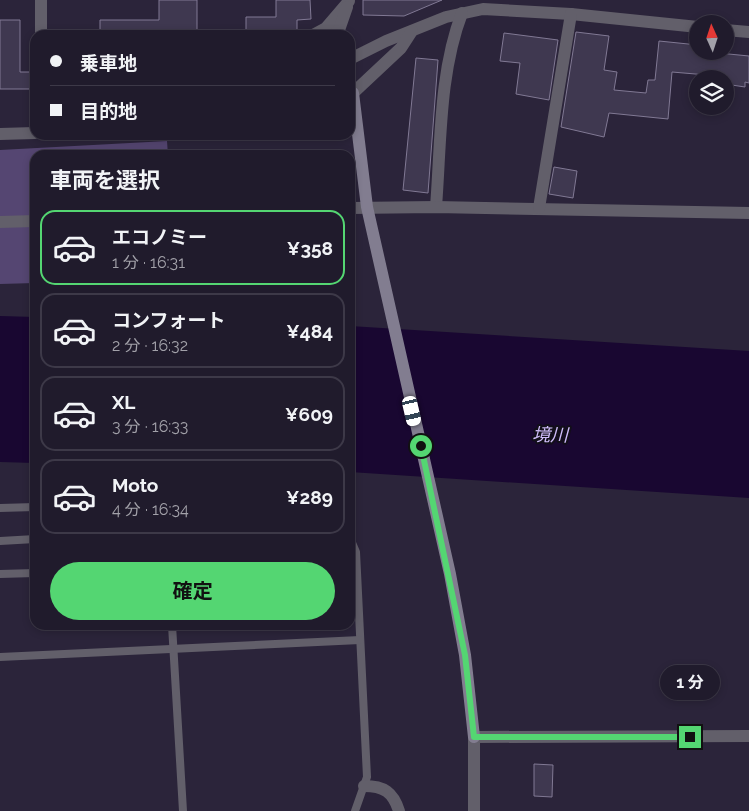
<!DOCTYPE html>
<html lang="ja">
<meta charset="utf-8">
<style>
body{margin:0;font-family:Raleway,"Noto Sans JP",sans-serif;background:#282434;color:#f1f3f6;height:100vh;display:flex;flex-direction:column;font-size:19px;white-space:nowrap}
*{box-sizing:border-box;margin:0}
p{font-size:16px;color:#a2a1a9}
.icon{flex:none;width:28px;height:28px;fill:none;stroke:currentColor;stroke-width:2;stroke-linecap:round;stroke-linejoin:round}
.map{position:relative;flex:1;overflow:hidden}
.drawer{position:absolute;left:30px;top:150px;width:325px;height:480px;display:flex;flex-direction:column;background:#201b2c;border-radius:15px;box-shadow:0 2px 8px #0003,0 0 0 1px #3d3948}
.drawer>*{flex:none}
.hud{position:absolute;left:30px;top:30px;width:325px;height:110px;border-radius:15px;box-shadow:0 2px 8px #0003,0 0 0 1px #3d3948;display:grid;align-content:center;height:110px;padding:0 20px;background:#201b2c}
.needle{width:32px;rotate:357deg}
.buttons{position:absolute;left:689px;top:15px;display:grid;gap:10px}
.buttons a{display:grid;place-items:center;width:45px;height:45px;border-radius:50%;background:#201b2c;box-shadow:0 2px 8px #0003,0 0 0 1px #3d3948;font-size:25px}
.end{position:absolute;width:22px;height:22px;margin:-11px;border:6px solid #54d672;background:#111;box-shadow:0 0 0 2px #111}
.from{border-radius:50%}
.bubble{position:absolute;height:35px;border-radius:18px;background:#201b2c;box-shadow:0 2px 8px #0003,0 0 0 1px #3d3948;font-size:16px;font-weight:700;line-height:35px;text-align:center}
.car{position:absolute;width:15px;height:30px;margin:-15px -8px;border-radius:6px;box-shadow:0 0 4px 1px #0007;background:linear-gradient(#fff 24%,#345 0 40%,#fff 0 76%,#345 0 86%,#fff 0)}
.hud b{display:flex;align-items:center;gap:18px;height:48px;font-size:19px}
.hud b+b{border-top:1px solid #3d3948}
.hud i{width:12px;height:12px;background:#f1f3f6}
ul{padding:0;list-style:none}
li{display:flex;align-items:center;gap:15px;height:75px;margin:0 10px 8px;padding:0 10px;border:2px solid #3d3948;border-radius:15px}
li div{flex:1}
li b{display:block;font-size:19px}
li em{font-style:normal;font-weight:700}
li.selected{border-color:#54d672}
li>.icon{width:45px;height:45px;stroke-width:1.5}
h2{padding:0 20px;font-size:22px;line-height:60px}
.button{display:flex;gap:10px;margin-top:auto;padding:10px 20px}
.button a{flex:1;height:58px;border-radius:30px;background:#54d672;color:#111;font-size:20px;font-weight:700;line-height:58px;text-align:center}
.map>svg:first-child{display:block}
.green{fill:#554672}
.water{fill:#190731}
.building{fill:#3f3850;stroke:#817994}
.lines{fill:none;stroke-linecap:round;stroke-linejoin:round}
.lane{stroke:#625f6a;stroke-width:8}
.street{stroke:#625f6a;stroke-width:12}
.secondary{stroke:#827d90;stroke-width:12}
.route{stroke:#54d672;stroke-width:6}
.labels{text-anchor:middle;stroke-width:4;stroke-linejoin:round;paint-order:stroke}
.water-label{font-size:18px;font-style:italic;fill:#cfbcfa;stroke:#120f19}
</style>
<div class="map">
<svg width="749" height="811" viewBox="0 0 749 811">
<rect width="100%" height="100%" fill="#2b243a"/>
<path class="green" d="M 167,141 L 168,155 L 35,155 L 35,283 L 0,284 L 0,150 Z"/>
<g class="water">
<path d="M 0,316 L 35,317 L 35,463 L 0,462 Z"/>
<path d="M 350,326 L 749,351 L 749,498 L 350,472 Z"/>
</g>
<g class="building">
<path d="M 159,0 L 197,0 L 197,35 L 100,35 L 100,20 L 159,20 Z"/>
<path d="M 276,0 L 310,0 L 311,19 L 297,20 L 297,33 L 246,35 L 246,17 L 276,17 Z"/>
<path d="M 363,0 L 442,0 L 404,16 L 363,15 Z"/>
<path d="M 0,20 L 20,20 L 20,72 L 31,72 L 30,89 L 0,89 Z"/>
<path d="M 576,32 L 609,36 L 604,70 L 617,72 L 614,90 L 646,93 L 648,80 L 655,80 L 659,41 L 698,45 L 698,51 L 749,56 L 749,83 L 745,82 L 745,87 L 725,84 L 725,79 L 719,79 L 719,76 L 672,72 L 668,119 L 609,113 L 604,137 L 561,127 Z"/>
<path d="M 504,33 L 558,40 L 549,100 L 516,94 L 520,63 L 500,61 Z"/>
<path d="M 416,58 L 438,60 L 428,193 L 403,190 Z"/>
<path d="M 554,167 L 577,171 L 573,198 L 549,194 Z"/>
<path d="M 534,764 L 553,765 L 552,797 L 534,796 Z"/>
</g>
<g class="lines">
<g class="lane">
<path d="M 0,508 L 35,507"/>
<path d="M 350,538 L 356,552 L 367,777 L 355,811"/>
<path d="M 0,541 L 35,539"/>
<path d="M 0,574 L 35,573"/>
<path d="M 172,625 L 183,811"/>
<path d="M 0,657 L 360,640"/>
</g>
<g class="street">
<path d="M 725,30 L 749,32"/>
<path d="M 41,35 L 41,0"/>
<path d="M 313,35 L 326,28 L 349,1"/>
<path d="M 333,35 L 339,30 L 347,7"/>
<path d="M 350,59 L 386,41 L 446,17 L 483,9 L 571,14 L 698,27"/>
<path d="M 350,93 L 353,93 L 401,48 L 412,31"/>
<path d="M 0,134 L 35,133"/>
<path d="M 436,207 C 441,143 439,73 462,13"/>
<path d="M 350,208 L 436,207 L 749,213"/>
<path d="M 539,208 L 571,14"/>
<path d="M 0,222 L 35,221"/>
<path d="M 364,786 C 384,786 393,792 399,811"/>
<path d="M 474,811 L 474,737 L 749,736"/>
</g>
<path class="secondary" d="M 353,93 L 367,207 L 450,574 L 465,655 L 474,737"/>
</g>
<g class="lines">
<path class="route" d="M 421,446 L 465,655 L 474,737 L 690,737"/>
</g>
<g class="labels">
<g class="water-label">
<text transform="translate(550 435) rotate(1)" y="6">境川</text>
</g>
</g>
</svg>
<div class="buttons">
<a><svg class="needle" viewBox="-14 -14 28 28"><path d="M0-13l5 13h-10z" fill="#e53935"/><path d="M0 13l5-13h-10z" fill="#a2a1a9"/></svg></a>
<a><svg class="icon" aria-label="layers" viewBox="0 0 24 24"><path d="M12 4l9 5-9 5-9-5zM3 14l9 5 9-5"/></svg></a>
</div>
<i class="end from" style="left:421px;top:446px"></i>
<i class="end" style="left:690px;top:737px"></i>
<div class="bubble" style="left:660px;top:665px;width:60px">1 分</div>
<i class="car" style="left:412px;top:411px;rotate:167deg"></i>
<div class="hud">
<b><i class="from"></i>乗車地</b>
<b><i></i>目的地</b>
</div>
<section class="drawer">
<h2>車両を選択</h2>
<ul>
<li class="selected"><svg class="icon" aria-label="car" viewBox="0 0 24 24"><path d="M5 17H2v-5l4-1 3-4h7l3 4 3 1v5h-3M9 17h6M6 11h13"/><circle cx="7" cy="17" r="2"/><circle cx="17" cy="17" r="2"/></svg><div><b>エコノミー</b><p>1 分 · 16:31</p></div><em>¥358</em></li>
<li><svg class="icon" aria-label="car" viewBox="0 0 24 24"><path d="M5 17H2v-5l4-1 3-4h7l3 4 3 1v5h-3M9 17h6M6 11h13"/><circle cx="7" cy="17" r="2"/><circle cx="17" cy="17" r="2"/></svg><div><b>コンフォート</b><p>2 分 · 16:32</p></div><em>¥484</em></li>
<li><svg class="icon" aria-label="car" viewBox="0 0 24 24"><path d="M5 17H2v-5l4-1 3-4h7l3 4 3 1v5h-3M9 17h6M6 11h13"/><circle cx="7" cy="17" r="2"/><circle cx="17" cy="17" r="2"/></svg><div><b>XL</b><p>3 分 · 16:33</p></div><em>¥609</em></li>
<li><svg class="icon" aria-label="car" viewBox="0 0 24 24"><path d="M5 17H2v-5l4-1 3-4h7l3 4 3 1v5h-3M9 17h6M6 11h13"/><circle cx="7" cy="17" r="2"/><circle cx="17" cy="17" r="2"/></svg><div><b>Moto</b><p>4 分 · 16:34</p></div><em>¥289</em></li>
</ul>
<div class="button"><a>確定</a></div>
</section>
</div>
